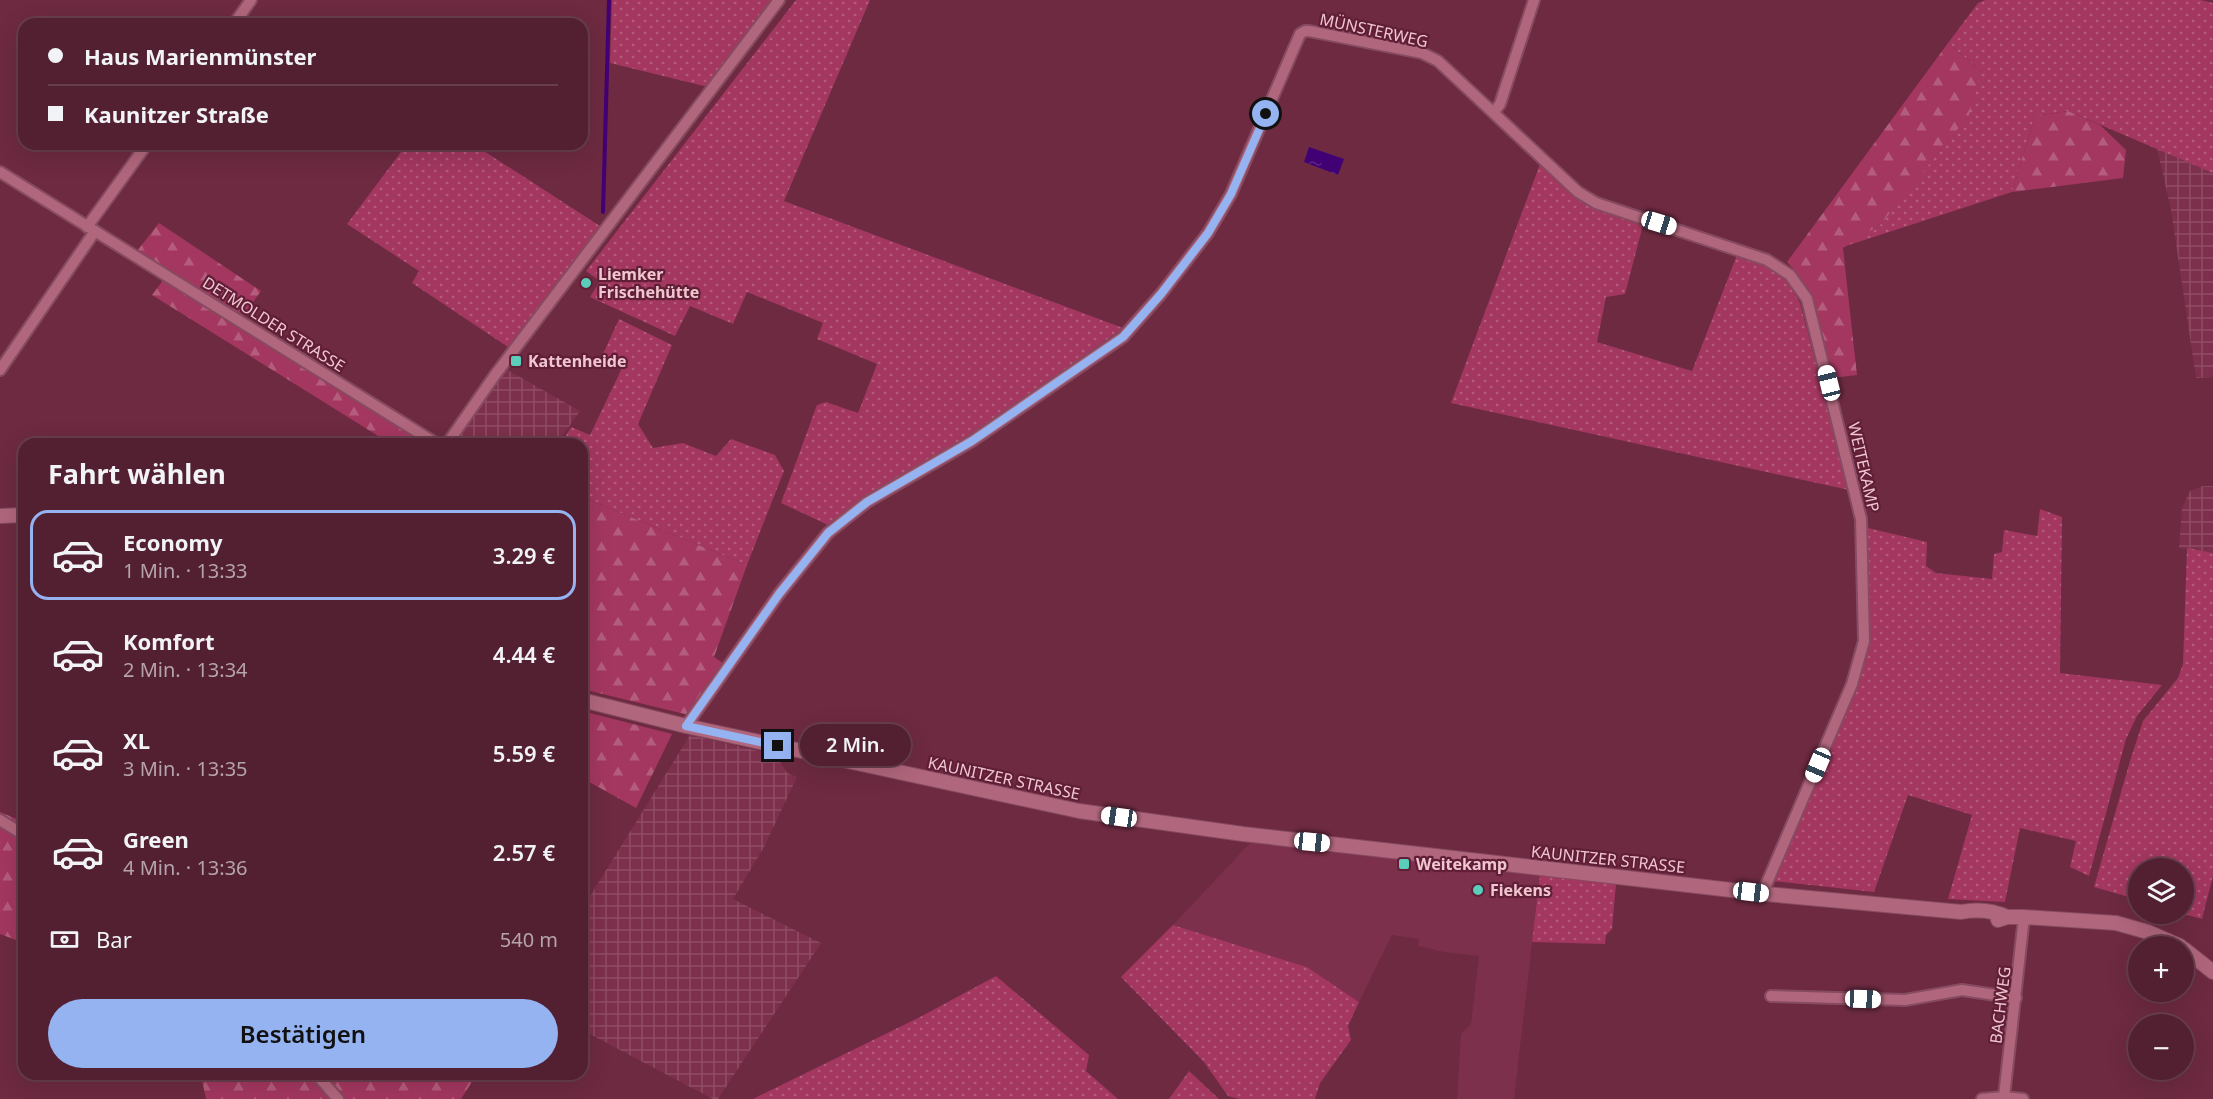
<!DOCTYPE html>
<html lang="de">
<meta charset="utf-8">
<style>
body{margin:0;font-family:"Noto Sans",sans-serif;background:#5c2d3d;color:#f1f3f6;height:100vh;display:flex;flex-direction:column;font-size:22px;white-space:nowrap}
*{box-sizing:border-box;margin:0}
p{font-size:20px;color:#b5a3ab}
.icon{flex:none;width:33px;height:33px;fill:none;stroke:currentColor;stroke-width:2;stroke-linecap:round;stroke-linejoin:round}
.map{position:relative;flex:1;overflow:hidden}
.details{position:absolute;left:18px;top:438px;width:570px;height:642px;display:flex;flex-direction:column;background:#522031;border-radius:18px;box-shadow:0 6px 24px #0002,0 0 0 2px #683e4d}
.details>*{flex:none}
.guide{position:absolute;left:18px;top:18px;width:570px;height:132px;border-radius:18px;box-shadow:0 6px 24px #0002,0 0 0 2px #683e4d;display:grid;align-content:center;height:132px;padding:0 30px;background:#522031}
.fabs{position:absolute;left:2128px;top:858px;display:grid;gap:12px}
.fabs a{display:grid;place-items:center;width:66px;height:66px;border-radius:50%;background:#522031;box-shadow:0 6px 24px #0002,0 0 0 2px #683e4d;font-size:30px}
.end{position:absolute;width:27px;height:27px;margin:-14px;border:8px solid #95b2f1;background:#111;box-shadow:0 0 0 3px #111}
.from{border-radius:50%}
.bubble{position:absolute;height:42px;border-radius:21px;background:#522031;box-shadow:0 6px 24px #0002,0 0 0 2px #683e4d;font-size:20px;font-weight:600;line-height:42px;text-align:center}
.car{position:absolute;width:18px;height:36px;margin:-18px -9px;border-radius:8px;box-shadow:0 0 4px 2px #0007;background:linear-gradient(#fff 24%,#345 0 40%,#fff 0 76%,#345 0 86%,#fff 0)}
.guide b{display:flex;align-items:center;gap:21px;height:57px;font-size:22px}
.guide b+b{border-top:2px solid #683e4d}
.guide i{width:15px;height:15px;background:#f1f3f6}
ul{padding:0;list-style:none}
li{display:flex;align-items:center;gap:18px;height:90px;margin:0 12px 9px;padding:0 18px;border:3px solid transparent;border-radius:18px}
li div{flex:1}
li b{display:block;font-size:22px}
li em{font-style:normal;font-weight:600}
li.on{border-color:#95b2f1}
li>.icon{width:54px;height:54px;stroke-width:1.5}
h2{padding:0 30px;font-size:27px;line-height:72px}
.pay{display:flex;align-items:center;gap:15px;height:66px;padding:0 30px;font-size:22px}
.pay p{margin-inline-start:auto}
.action{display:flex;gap:12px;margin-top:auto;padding:12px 30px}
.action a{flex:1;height:69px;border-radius:36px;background:#95b2f1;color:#111;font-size:24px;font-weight:600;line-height:69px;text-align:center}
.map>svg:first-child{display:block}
.built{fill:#7d304b}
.industrial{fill:url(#industrial-grid)}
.grass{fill:url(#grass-dots)}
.forest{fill:url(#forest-firs)}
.water{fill:url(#water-ripples)}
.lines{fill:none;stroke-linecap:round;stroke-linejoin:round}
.stream{stroke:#410174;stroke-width:4}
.street-casing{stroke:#864b61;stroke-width:14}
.secondary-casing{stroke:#864b61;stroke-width:16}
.street{stroke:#b0667c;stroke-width:10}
.secondary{stroke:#b0667c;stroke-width:14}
.route{stroke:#95b2f1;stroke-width:8}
.poi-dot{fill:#5bcebb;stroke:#611e37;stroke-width:2}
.labels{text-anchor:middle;stroke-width:4.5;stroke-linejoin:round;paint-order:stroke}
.street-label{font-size:16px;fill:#f0c6d0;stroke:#611e37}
.poi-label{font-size:16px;font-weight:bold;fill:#f0c6d0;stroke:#611e37;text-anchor:start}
</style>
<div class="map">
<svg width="2213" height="1099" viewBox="0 0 2213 1099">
<defs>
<pattern id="industrial-grid" width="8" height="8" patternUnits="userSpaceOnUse" patternTransform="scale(1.5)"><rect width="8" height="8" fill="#7d304b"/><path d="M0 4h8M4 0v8" fill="none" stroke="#904c64"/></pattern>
<pattern id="grass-dots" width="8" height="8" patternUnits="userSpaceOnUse" patternTransform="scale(1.5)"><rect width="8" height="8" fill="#a3375f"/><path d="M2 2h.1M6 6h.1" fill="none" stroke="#b45c7c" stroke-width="1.8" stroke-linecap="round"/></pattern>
<pattern id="forest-firs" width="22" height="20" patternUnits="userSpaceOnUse" patternTransform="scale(1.5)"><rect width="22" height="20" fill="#a3375f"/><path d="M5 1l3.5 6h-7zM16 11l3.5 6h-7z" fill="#b45c7c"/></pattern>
<pattern id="water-ripples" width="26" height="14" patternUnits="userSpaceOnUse" patternTransform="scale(1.5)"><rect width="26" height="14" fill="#410174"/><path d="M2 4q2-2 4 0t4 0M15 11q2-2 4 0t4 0" fill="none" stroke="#5d2587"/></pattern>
</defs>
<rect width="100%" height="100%" fill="#6d2a41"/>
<path class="built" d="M 1252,841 L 1540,874 L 1514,1099 L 1457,1099 L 1461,1034 L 1471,1024 L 1479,956 L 1444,952 L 1418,946 L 1419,939 L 1392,935 L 1359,1002 L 1307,967 L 1173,925 Z"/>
<g class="industrial">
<path d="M 2157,148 L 2213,173 L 2213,377 L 2196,378 L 2171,210 Z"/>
<path d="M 506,369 L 580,411 L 557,444 L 452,444 Z"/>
<path d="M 2203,486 L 2213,486 L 2213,553 L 2179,548 L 2182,508 L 2190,491 Z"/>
<path d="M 690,735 L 776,755 L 787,773 L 797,777 L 764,847 L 733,899 L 821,943 L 718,1099 L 713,1099 L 582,1030 L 582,909 Z"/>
</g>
<g class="grass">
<path d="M 612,0 L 775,0 L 708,87 L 610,63 Z"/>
<path d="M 796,0 L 870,0 L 784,201 L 1123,328 L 969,438 L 862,498 L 828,525 L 781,503 L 817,405 L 826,402 L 858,413 L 877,364 L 817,339 L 823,323 L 747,292 L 733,324 L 690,306 L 675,336 L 590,297 L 600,281 L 586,271 Z"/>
<path d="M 1985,0 L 2201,0 L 2213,3 L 2213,173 L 2068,111 L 2035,116 L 2012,192 L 1843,247 L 1881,224 L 1981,71 L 1948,43 L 1978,3 Z"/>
<path d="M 407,144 L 473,144 L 600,226 L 508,347 L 412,283 L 419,271 L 347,224 Z"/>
<path d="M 1540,164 L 1579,198 L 1595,208 L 1643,225 L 1625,294 L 1606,297 L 1597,342 L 1692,371 L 1737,255 L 1767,267 L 1786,279 L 1800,303 L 1849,490 L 1451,403 Z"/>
<path d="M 619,319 L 672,345 L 638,424 L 653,448 L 683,443 L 716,456 L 731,439 L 775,455 L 784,471 L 747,565 L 582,497 L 582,444 L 561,444 L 571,427 L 590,435 L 622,368 L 602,356 Z"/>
<path d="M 2040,509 L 2062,517 L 2060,673 L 2162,685 L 2137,716 L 2126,739 L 2089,876 L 2070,867 L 2076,841 L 2020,828 L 2005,902 L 1948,899 L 1972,815 L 1908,795 L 1874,892 L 1773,881 L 1867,640 L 1868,528 L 1927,542 L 1926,566 L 1936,573 L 1992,579 L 1994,554 L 2002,552 L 2004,530 L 2037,536 Z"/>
<path d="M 2187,548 L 2213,553 L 2213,876 L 2202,919 L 2184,914 L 2184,868 L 2139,868 L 2139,900 L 2094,887 L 2130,761 L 2143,721 L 2178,678 L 2183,664 Z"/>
<path d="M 1540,874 L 1616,884 L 1612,929 L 1606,935 L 1605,944 L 1532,942 Z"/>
<path d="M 1173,925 L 1307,967 L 1359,1002 L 1348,1026 L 1351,1040 L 1320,1083 L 1315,1099 L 1239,1099 L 1228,1096 L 1204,1062 L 1121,977 Z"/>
<path d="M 996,976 L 1089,1055 L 1086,1071 L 1118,1099 L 753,1099 L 920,1017 Z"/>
<path d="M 1189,1071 L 1219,1099 L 1169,1099 Z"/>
</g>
<g class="forest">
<path d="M 1948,43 L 1981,71 L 1969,115 L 1881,224 L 1843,248 L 1857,375 L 1832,378 C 1822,338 1817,293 1787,262 Z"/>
<path d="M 2068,111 L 2100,125 L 2126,150 L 2123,178 L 2012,192 L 2035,116 Z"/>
<path d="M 159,223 L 261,291 L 243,316 L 137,251 Z"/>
<path d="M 164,279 L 428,444 L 391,444 L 152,295 Z"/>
<path d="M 582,497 L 747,565 L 714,657 L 730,668 L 697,717 L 582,689 Z"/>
<path d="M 582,711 L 672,734 L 636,808 L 582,778 Z"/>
<path d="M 0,812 L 24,822 L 24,943 L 0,934 Z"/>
<path d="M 196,1074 L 318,1074 L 327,1084 L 332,1074 L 477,1074 L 461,1099 L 206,1099 L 201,1076 Z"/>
</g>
<path class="water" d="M 1309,147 L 1344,159 L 1338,175 L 1304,162 Z"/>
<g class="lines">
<path class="stream" d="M 603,212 L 609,0"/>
<defs>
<g id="street">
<path d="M 234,24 L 251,0"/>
<path d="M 1494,112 L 1500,104 L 1534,0"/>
<path d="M 0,172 L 437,444"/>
<path d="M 87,227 L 147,144"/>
<path d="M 0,370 L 95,231"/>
<path d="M 447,444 L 495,375 L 779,0"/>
<path d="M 686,726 L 779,594 L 828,533 L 867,502 L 972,441 L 1123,337 L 1161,294 L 1208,233 L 1231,194 L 1300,34 L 1305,31 L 1309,31 L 1422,53 L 1438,61 L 1578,192 L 1596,203 L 1767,260 L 1790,275 L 1807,299 L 1861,519 L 1864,641 L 1852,684 L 1766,885 L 1766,894"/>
<path d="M 0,820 L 24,835"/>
<path d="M 1771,996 L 1905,1000 L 1962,990 L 2016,998"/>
<path d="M 316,1074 L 338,1099"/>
<path d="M 2004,1097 L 2024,917"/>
<path d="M 1982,1099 L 2004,1097 L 2023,1099"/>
</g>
<g id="secondary">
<path d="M 0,516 L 24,515"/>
<path d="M 582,700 L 686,726 L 1079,811 L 1243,834 L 1427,855 L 1766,894 L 1961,912 C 1977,909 1992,910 2007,917"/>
<path d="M 1998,920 L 2007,917 L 2024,917 L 2116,923 L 2148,932 L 2180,946"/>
<path d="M 2184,949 L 2213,972"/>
</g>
</defs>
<use href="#street" class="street-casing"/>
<use href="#secondary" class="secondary-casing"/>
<use href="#street" class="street"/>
<use href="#secondary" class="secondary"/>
</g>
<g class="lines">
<path class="route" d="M 778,746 L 686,726 L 779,594 L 828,533 L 867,502 L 972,441 L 1123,337 L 1161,294 L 1208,233 L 1231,194 L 1266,114"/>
</g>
<g class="poi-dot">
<circle cx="586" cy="283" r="6"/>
<rect x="510" y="355" width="12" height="12" rx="3"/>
<rect x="1398" y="858" width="12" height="12" rx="3"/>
<circle cx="1478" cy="890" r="6"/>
</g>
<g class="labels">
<g class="street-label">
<text transform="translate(1374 30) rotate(12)" y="6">MÜNSTERWEG</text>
<text transform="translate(274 324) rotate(32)" y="6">DETMOLDER STRASSE</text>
<text transform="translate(1864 467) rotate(77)" y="6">WEITEKAMP</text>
<text transform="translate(1004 778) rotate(12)" y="6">KAUNITZER STRASSE</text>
<text transform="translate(1608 859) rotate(6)" y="6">KAUNITZER STRASSE</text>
<text transform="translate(2000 1005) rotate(-83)" y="6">BACHWEG</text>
</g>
<g class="poi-label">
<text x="598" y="280">Liemker<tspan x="598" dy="18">Frischehütte</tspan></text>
<text x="528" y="367">Kattenheide</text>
<text x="1416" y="870">Weitekamp</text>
<text x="1490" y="896">Fiekens</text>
</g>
</g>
</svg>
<div class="fabs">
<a><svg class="icon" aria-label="layers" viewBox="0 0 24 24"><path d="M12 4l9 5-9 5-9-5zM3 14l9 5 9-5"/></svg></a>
<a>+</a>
<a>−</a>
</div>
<i class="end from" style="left:1266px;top:114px"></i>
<i class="end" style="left:778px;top:746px"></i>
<div class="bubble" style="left:800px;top:724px;width:111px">2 Min.</div>
<i class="car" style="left:1659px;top:223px;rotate:107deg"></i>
<i class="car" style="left:1829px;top:383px;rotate:346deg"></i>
<i class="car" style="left:1818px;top:765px;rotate:203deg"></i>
<i class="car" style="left:1119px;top:817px;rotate:278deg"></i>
<i class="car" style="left:1312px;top:842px;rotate:96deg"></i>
<i class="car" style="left:1751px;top:892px;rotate:97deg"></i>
<i class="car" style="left:1863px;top:999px;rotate:92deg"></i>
<div class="guide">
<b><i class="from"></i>Haus Marienmünster</b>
<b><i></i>Kaunitzer Straße</b>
</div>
<section class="details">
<h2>Fahrt wählen</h2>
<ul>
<li class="on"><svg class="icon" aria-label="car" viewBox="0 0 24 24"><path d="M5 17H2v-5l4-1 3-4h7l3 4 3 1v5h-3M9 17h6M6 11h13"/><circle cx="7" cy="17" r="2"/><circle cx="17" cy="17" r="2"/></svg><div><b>Economy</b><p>1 Min. · 13:33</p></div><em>3.29 €</em></li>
<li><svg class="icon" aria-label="car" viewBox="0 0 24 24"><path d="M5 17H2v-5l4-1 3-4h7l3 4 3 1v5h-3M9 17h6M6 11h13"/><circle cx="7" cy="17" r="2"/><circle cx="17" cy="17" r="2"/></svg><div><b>Komfort</b><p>2 Min. · 13:34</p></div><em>4.44 €</em></li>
<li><svg class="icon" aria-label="car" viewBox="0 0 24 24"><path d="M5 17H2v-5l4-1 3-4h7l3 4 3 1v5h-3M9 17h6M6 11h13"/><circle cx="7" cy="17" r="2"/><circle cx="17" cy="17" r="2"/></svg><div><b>XL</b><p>3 Min. · 13:35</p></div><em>5.59 €</em></li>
<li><svg class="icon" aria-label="car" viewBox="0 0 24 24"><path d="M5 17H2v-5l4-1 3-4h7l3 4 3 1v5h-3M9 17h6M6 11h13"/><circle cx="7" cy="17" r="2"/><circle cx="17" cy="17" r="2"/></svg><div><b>Green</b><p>4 Min. · 13:36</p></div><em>2.57 €</em></li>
</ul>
<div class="pay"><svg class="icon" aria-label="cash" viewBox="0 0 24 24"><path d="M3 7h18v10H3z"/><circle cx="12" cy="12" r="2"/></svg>Bar<p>540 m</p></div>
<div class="action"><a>Bestätigen</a></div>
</section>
</div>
